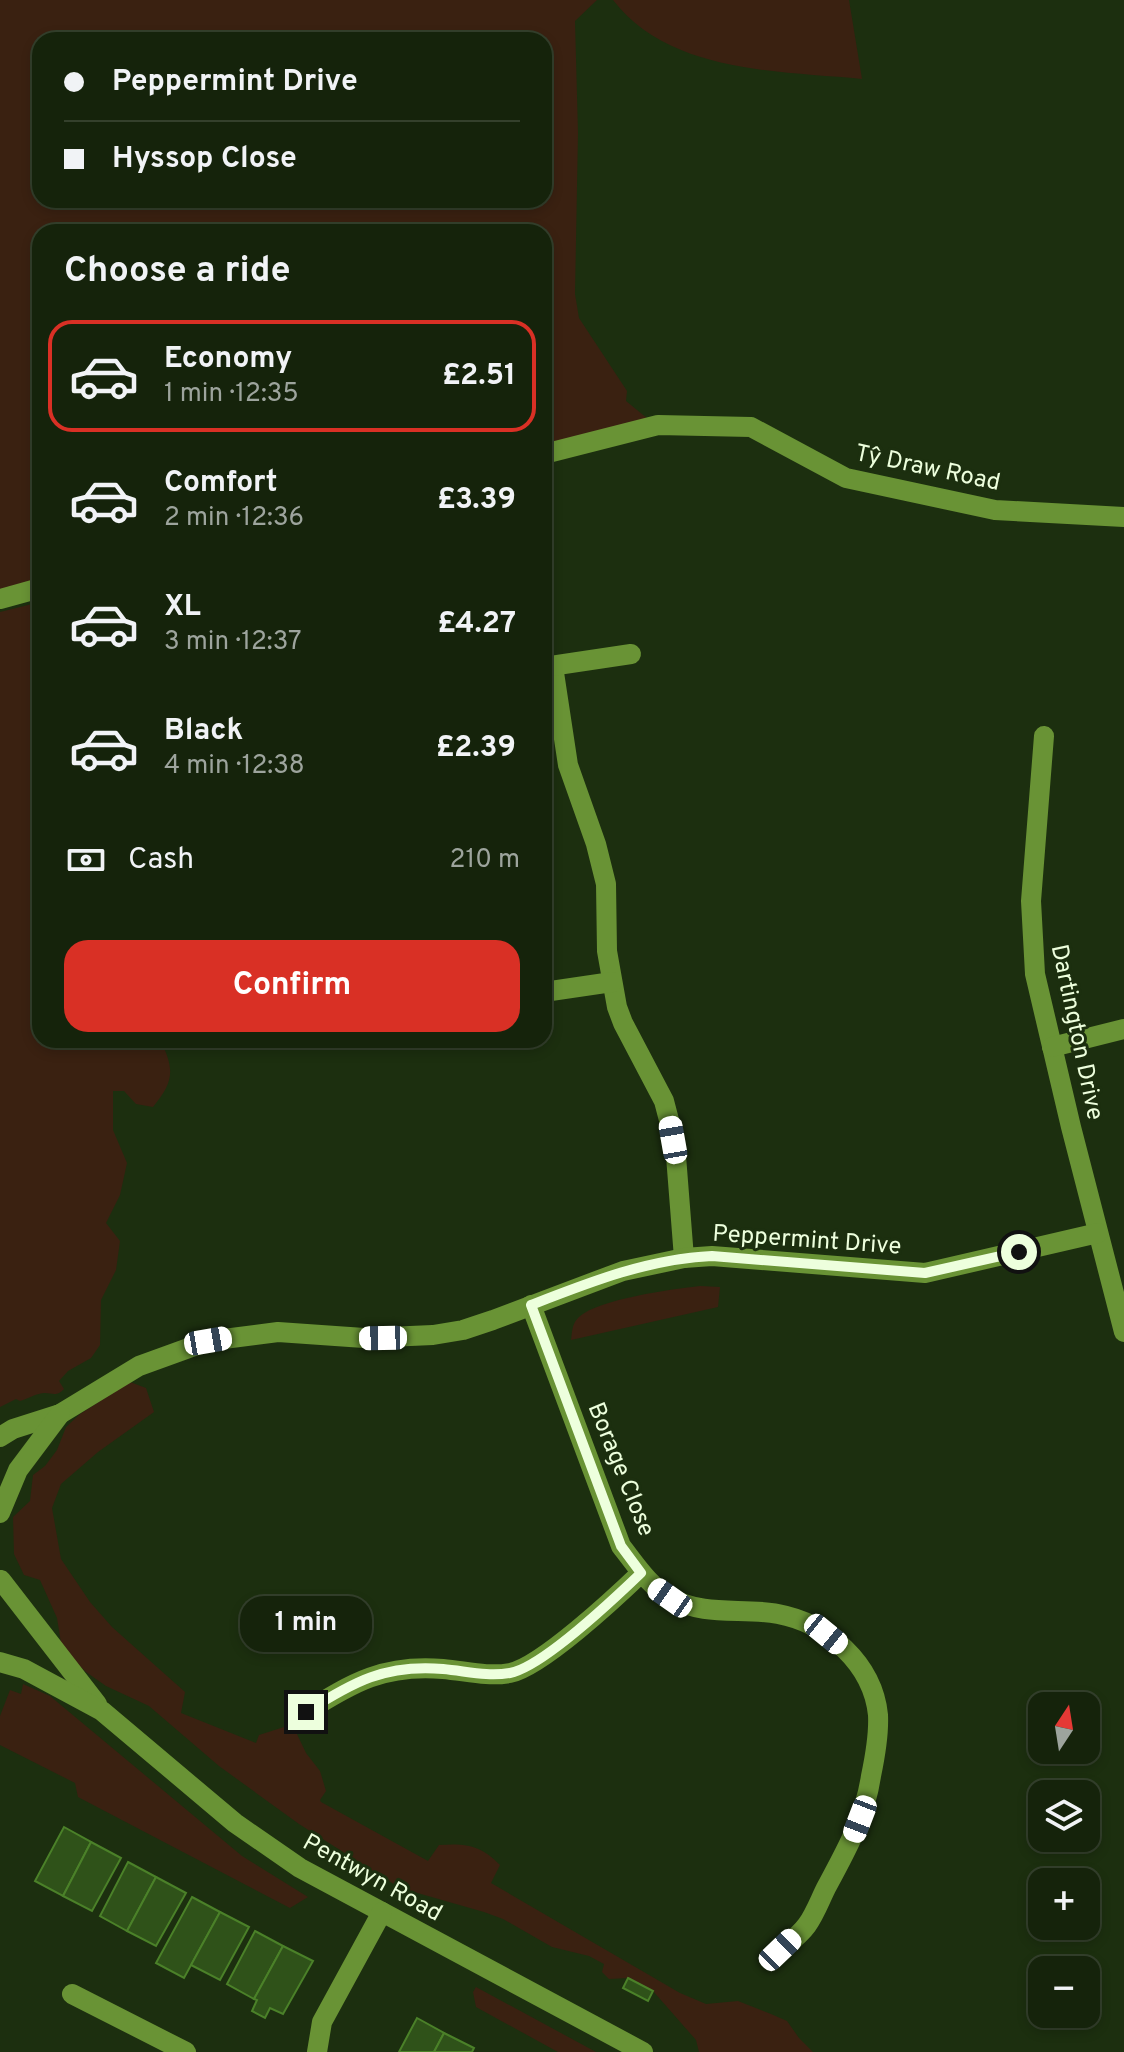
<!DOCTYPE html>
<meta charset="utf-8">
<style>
body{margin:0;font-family:Overpass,sans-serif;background:#1e2b14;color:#f1f3f6;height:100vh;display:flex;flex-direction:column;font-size:30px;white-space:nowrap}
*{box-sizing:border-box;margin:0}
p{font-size:26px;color:#9da49d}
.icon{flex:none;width:44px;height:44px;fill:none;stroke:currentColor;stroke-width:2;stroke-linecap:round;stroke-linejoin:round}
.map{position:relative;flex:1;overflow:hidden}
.panel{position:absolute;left:32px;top:224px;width:520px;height:824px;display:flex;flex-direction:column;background:#15230b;border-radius:24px;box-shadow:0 4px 12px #0003,0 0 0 2px #34402c}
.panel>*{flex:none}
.top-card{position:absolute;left:32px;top:32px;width:520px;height:176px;border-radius:24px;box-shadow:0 4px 12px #0003,0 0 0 2px #34402c;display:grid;align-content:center;height:176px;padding:0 32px;background:#15230b}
.needle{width:52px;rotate:12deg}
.tools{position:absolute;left:1028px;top:1692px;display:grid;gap:16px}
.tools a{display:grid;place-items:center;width:72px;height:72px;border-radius:16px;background:#15230b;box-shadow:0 4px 12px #0003,0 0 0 2px #34402c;font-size:40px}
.end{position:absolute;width:36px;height:36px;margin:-18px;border:10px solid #edffdd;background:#111;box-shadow:0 0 0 4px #111}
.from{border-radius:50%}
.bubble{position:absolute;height:56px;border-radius:24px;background:#15230b;box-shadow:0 4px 12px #0003,0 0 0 2px #34402c;font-size:26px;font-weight:700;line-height:56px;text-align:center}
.car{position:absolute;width:24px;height:48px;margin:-24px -12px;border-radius:10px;box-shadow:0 0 6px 2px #0007;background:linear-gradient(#fff 24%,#345 0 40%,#fff 0 76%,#345 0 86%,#fff 0)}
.top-card b{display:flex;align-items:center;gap:28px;height:76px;font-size:30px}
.top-card b+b{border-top:2px solid #34402c}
.top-card i{width:20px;height:20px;background:#f1f3f6}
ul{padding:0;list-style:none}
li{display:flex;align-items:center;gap:24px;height:112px;margin:0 16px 12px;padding:0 16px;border:4px solid transparent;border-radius:24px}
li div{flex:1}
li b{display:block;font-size:30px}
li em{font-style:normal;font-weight:700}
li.current{border-color:#d93025}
li>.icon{width:72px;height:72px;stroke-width:1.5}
h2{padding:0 32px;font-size:36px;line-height:96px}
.pay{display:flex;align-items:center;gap:20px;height:88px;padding:0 32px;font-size:30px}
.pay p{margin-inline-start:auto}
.primary-button{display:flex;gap:16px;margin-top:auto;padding:16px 32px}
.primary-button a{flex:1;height:92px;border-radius:24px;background:#d93025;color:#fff;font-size:32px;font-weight:700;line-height:92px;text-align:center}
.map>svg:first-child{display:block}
.green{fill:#3a2111;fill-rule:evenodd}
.building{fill:#2f5219;stroke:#4b8129;stroke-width:2}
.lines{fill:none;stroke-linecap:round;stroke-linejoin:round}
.minor{stroke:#699335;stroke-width:20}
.route{stroke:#edffdd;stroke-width:10}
.labels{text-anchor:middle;stroke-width:6;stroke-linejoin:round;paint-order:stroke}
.street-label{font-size:24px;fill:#edffdd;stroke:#1c2f0f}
</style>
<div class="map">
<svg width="1124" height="2052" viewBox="0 0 1124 2052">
<rect width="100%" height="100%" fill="#1c2f0f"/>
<g class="green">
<path d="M 0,0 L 597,0 L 575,21 L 578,133 L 575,294 L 579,318 L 627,391 L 626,401 L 653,423 L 544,452 L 544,232 L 40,232 L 40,582 L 0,591 ZM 40,40 L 544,40 L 544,200 L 40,200 Z"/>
<path d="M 613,0 L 849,0 L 862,79 C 778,71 669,73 613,0 Z"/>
<path d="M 40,602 L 40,1040 L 160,1040 C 175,1069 174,1082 153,1107 L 136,1104 L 124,1091 L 113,1091 L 113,1130 L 127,1163 L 120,1195 L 106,1223 L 120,1241 L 116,1270 L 101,1300 L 100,1345 L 91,1358 L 68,1371 L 59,1381 L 64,1389 C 55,1399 50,1390 39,1394 C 33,1395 27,1399 20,1401 L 16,1399 L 0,1407 L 0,612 Z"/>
<path d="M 700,1286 L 720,1287 L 718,1307 L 571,1340 C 572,1332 572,1323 579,1317 C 599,1299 672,1289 700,1286 Z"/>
<path d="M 130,1382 L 146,1388 L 154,1412 L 98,1452 L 61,1484 L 52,1508 L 61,1559 L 90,1602 L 112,1627 L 185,1692 L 181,1713 L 256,1743 L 259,1735 L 284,1727 L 296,1732 L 306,1753 L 320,1771 L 326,1791 L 320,1800 L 321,1802 L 428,1861 L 439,1845 C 466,1843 481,1845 500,1865 L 491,1883 L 680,1993 L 706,2004 L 738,2001 L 771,2014 L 787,2021 L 799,2038 L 813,2052 L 699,2052 L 696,2040 L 653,1991 L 628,1978 L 609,1979 L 602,1972 L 604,1964 L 589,1956 L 552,1947 L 503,1919 L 484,1912 L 400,1888 L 299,1824 L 219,1766 L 149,1706 L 106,1686 L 86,1672 L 62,1649 L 57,1618 L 40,1580 L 24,1575 L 14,1554 L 13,1517 L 30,1501 L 33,1475 L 45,1466 L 57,1450 L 66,1427 L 80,1414 Z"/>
<path d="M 23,1684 L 50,1696 L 242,1856 L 308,1897 L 290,1908 L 78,1797 L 75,1783 L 0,1745 L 0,1716 L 10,1690 L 21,1694 Z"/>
<path d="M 476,1987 L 596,2052 L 558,2052 L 476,2007 L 473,1992 Z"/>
</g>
<g class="building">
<path d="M 64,1827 L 91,1842 L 63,1896 L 35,1881 Z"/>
<path d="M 91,1842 L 121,1858 L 92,1911 L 63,1896 Z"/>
<path d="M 128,1862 L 156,1877 L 127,1931 L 100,1916 Z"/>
<path d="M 156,1877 L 186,1893 L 156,1946 L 127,1931 Z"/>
<path d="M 192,1897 L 220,1912 L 184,1978 L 156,1963 Z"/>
<path d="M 220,1912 L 249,1927 L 220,1980 L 191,1965 Z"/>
<path d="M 255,1931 L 283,1946 L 254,1999 L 227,1984 Z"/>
<path d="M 283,1946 L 313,1961 L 283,2014 L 270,2008 L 265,2018 L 252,2011 L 257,2000 L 254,1999 Z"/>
<path d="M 628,1978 L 653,1991 L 648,2001 L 623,1988 Z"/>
<path d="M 417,2018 L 444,2033 L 434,2052 L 399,2052 Z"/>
<path d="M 444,2033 L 474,2048 L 472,2052 L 434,2052 Z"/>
</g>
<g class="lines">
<g class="minor">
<path d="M 544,454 L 658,425 L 751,427 L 846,478 L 995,510 L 1124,517"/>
<path d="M 0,599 L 40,588"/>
<path d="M 553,666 L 568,765 L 596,844 L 606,884 L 607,951 L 617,1007 L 623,1023 L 664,1101 L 670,1124 L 676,1156 L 684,1258"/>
<path d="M 544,667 L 631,654"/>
<path d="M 1044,736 L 1031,901 L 1035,974 L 1071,1127 L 1124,1332"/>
<path d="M 544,992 L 612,982"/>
<path d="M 1052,1047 L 1124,1029"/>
<path d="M 531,1305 L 621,1546 C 636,1565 649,1586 671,1598 C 705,1617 742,1607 778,1614 C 827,1623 873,1664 878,1715 C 879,1735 875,1757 871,1776 C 865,1817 846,1851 826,1888 C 820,1900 815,1914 807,1925 C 800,1935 789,1943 780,1950"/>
<path d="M 0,1437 L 13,1429 L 60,1414 L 139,1366 L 208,1341 L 278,1332 L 364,1338 L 433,1335 L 463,1330 L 493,1320 L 623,1271 L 684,1258 L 712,1256 L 925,1273 L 1098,1233"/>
<path d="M 0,1513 L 18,1470 L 60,1414"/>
<path d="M 1,1580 L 97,1704"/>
<path d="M 0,1662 L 24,1669 L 102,1711 L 235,1823 L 300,1868 L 643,2052"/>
<path d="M 306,1712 C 353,1682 385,1664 443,1669 C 466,1671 487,1677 510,1673 C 541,1667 616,1597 641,1573"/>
<path d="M 72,1994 L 186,2052"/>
<path d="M 317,2052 L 322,2022 L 382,1912"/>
</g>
</g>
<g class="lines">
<path class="route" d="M 306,1712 C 353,1682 385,1664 443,1669 C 466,1671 487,1677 510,1673 C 542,1667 616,1597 641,1573 L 621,1546 L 531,1305 C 590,1282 648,1259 712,1256 L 925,1273 L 1019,1252"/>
</g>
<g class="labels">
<g class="street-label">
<text transform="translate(928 467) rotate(12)" y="8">Tŷ Draw Road</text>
<text transform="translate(1078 1032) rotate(78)" y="8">Dartington Drive</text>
<text transform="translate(807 1239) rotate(4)" y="8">Peppermint Drive</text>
<text transform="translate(622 1469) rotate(68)" y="8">Borage Close</text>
<text transform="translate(373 1877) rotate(29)" y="8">Pentwyn Road</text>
</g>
</g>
</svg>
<div class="tools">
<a><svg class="needle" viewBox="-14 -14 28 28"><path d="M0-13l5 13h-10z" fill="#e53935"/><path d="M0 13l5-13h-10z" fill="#9da49d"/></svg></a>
<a><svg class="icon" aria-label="layers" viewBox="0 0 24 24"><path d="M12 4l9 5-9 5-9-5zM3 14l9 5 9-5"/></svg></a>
<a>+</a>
<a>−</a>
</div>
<i class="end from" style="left:1019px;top:1252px"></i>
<i class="end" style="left:306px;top:1712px"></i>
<div class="bubble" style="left:240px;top:1596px;width:132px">1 min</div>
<i class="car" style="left:673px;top:1140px;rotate:350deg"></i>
<i class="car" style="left:383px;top:1338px;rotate:269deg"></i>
<i class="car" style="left:208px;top:1341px;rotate:80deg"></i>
<i class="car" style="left:670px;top:1598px;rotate:305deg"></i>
<i class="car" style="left:826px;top:1634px;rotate:129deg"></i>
<i class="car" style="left:860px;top:1819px;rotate:201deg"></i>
<i class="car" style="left:780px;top:1950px;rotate:46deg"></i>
<div class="top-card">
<b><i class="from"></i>Peppermint Drive</b>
<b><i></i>Hyssop Close</b>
</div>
<section class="panel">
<h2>Choose a ride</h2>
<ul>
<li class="current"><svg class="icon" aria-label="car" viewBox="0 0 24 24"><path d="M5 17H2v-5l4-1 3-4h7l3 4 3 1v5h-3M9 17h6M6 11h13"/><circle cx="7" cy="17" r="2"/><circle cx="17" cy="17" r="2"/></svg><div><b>Economy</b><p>1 min · 12:35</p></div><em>£2.51</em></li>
<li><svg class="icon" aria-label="car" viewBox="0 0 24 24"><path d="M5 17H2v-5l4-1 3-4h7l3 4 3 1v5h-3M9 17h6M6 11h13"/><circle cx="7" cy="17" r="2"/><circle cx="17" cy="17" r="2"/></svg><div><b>Comfort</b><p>2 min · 12:36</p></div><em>£3.39</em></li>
<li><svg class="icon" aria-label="car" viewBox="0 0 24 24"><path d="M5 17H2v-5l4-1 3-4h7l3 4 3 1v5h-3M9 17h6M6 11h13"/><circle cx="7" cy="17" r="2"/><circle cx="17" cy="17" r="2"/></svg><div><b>XL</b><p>3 min · 12:37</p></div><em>£4.27</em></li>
<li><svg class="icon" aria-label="car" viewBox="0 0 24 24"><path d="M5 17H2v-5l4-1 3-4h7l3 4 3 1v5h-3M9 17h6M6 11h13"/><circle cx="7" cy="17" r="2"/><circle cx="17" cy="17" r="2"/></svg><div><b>Black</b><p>4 min · 12:38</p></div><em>£2.39</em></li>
</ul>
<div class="pay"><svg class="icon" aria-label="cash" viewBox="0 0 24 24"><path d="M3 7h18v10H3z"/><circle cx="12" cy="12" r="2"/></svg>Cash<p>210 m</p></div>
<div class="primary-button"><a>Confirm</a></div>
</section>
</div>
